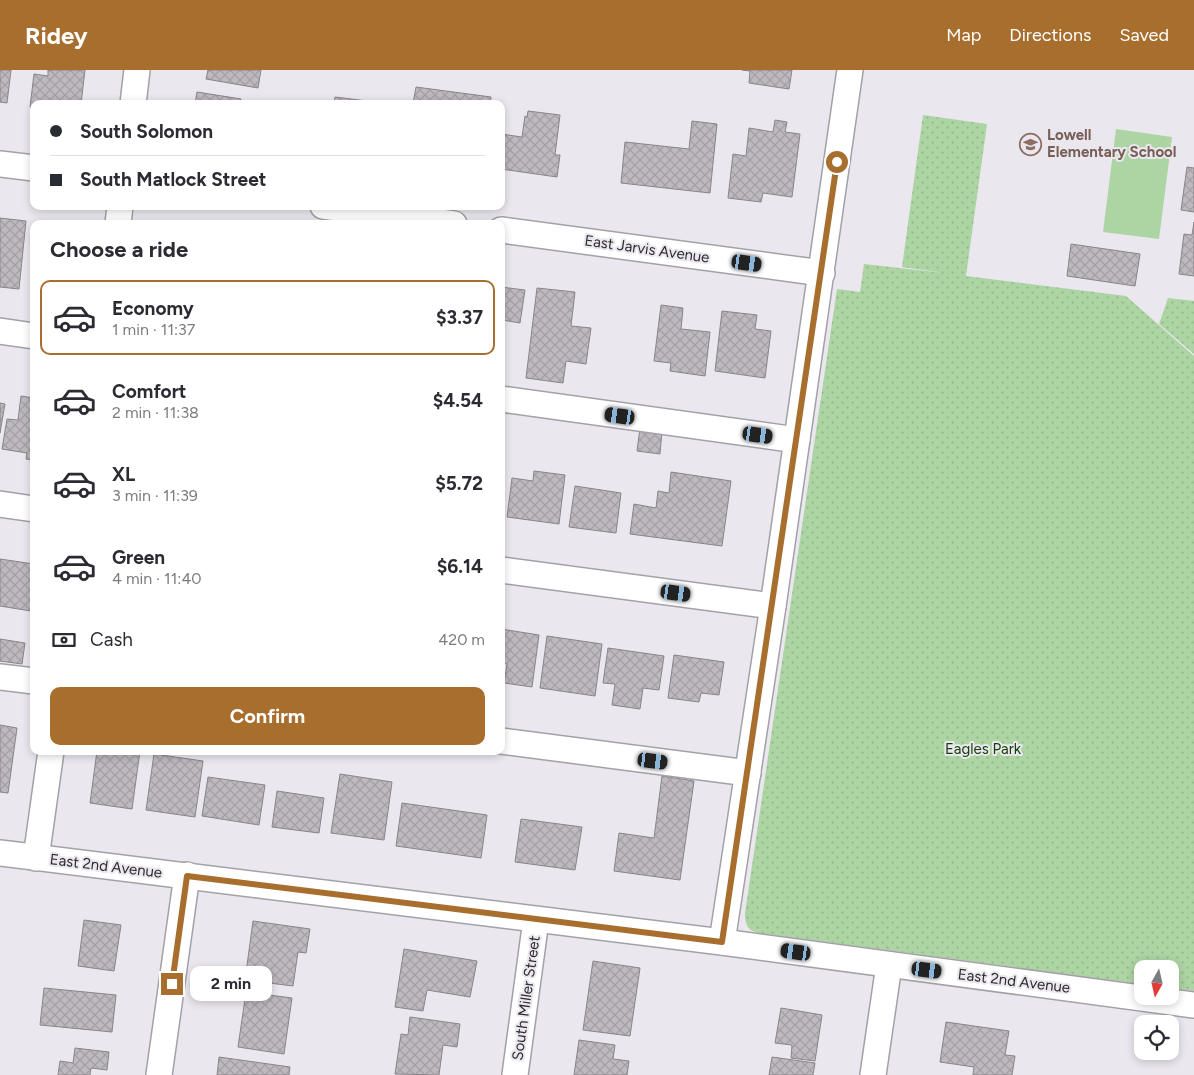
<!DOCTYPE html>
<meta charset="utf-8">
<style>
body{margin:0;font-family:Figtree,sans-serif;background:#f7f7f7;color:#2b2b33;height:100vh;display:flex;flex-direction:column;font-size:19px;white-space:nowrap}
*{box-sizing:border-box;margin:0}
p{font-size:16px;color:#7c7c81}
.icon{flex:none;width:28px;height:28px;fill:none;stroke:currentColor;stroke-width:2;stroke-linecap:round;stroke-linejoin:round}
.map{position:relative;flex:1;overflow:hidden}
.panel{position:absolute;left:30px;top:150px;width:475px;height:535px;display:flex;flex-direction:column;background:#fff;border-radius:10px;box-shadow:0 2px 8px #0003}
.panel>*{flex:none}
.top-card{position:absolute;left:30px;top:30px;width:475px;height:110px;border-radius:10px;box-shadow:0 2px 8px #0003;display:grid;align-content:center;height:110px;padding:0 20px;background:#fff}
.needle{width:32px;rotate:188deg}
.buttons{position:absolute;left:1134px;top:890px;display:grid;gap:10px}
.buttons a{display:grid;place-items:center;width:45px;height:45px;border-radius:10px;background:#fff;box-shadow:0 2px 8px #0003;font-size:25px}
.end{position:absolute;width:22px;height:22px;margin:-11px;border:6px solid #a86e2e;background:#fff;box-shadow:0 0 0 2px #fff}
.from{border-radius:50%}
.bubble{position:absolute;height:35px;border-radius:10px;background:#fff;box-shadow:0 2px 8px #0003;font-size:16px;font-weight:700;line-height:35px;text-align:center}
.car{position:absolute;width:15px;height:30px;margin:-15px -8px;border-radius:6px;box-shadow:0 0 4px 1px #0007;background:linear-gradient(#222 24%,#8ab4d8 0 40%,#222 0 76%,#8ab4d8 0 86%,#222 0)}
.top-card b{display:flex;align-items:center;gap:18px;height:48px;font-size:19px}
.top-card b+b{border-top:1px solid #e1e1e2}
.top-card i{width:12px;height:12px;background:#2b2b33}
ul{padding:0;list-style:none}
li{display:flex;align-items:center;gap:15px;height:75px;margin:0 10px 8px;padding:0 10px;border:2px solid transparent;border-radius:10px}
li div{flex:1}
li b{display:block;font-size:19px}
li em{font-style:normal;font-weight:700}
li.selected{border-color:#a86e2e}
li>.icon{width:45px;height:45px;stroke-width:1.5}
h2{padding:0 20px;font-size:22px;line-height:60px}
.pay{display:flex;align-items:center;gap:12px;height:55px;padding:0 20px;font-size:19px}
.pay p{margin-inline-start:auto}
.cta{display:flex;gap:10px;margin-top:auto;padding:10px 20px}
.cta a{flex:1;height:58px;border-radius:10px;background:#a86e2e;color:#fff;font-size:20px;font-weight:700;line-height:58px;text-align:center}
header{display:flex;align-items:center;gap:30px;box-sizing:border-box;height:70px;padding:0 25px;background:#a86e2e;color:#fff}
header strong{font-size:24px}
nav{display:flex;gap:28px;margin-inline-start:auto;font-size:18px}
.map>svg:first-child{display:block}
.green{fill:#add4a3}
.park{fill:url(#park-dots)}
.building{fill:url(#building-cross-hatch);stroke:#89848b}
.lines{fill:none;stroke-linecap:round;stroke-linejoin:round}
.minor-casing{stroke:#a3a0a8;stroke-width:28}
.minor{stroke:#fff;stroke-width:25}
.route{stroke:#a86e2e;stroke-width:6}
.labels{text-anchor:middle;stroke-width:4;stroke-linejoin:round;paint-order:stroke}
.education-label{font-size:15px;font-weight:bold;fill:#785e54;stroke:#eae7ef;text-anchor:start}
.street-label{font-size:15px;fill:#2c2b2e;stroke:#eae7ef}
.park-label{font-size:15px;fill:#144106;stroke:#eae7ef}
</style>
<header>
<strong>Ridey</strong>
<nav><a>Map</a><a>Directions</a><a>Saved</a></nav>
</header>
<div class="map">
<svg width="1194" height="1005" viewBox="0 0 1194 1005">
<defs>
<pattern id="park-dots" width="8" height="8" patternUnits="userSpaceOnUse" patternTransform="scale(1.25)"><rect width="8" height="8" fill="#add4a3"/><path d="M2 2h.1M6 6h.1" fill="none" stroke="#95b68d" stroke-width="1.8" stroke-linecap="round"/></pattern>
<pattern id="building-cross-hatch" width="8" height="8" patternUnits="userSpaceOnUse" patternTransform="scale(1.25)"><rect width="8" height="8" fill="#beb9bf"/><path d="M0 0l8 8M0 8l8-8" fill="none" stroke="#a39fa4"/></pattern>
</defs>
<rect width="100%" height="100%" fill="#eae7ef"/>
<path class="green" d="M 1116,59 L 1172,67 L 1159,169 L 1103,162 Z"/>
<g class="park">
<path d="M 923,45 L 987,54 L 966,206 L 1126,226 L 1194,286 L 1194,921 L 1170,918 L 1170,899 L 1142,899 L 1142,914 L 758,863 C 747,860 745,854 745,843 L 837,219 L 860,222 L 864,194 L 945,203 L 902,197 Z"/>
<path d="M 1168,228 L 1194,231 L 1194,284 L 1159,254 Z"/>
</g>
<g class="building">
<path d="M 0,0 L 11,0 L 7,33 L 0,32 Z"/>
<path d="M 48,0 L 85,0 L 81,34 L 34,34 L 34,38 L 30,37 L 34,4 L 48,6 Z"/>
<path d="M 208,0 L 261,0 L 258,18 L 206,9 Z"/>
<path d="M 742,0 L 792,0 L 789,19 L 749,13 L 750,1 Z"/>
<path d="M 416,17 L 491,27 L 490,34 L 413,34 Z"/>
<path d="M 197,22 L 241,29 L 240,34 L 195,34 Z"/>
<path d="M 335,27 L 391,34 L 334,34 Z"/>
<path d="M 528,41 L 560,45 L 555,85 L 560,85 L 557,107 L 501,99 L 501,64 L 522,67 L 525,46 L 527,47 Z"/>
<path d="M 775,50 L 787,52 L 785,62 L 800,64 L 792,127 L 763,123 L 761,132 L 728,128 L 733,84 L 746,86 L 749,58 L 773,62 Z"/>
<path d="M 692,51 L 717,54 L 710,123 L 621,113 L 625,72 L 689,79 Z"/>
<path d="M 1187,97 L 1194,98 L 1194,142 L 1181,140 Z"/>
<path d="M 0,148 L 26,151 L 19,219 L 0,217 Z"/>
<path d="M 1194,152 L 1194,206 L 1179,204 L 1184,164 L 1192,165 Z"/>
<path d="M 1071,174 L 1140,184 L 1135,216 L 1067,206 Z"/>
<path d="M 501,217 L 525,220 L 520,253 L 502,250 L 501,254 Z"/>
<path d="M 537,218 L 575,222 L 571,256 L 591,258 L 586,294 L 566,291 L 563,313 L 526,308 Z"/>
<path d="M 661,235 L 683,238 L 681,259 L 710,262 L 705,306 L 670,301 L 671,293 L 654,291 Z"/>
<path d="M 722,241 L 757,245 L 755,259 L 771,261 L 765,308 L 715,301 Z"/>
<path d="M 21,326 L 34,328 L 34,390 L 26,389 L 27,383 L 2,379 L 7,349 L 18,350 Z"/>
<path d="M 0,333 L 5,334 L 0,363 Z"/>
<path d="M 640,358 L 662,361 L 660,384 L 637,381 Z"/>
<path d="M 534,401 L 565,405 L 559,454 L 507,447 L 512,408 L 533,411 Z"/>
<path d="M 671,402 L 731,411 L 722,476 L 630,464 L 634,434 L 656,438 L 658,421 L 669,423 Z"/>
<path d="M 575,416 L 621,423 L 616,463 L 569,457 Z"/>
<path d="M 0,489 L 34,494 L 34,519 L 31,541 L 0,536 Z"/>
<path d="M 501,559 L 539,565 L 532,617 L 504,613 L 507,594 L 501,593 Z"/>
<path d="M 547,566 L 602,574 L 595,626 L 540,618 Z"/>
<path d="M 0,569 L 25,573 L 22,594 L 0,591 Z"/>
<path d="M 608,578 L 664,586 L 659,620 L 643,618 L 640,639 L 612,635 L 615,614 L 603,613 Z"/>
<path d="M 674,585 L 724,592 L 719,625 L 701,623 L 699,632 L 668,628 Z"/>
<path d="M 0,655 L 17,658 L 8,723 L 0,722 Z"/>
<path d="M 97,681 L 140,681 L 132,739 L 90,733 Z"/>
<path d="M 154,684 L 203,691 L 195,747 L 146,740 Z"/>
<path d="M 340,704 L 392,712 L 384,770 L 331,763 Z"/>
<path d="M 662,706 L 694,711 L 680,810 L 614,801 L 619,763 L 654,768 Z"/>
<path d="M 208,707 L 265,715 L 259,755 L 202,746 Z"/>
<path d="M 277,721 L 324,728 L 319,763 L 272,757 Z"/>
<path d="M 402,733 L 487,745 L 481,788 L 396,776 Z"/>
<path d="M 521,749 L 582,757 L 575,800 L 515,792 Z"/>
<path d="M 84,850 L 121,855 L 114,901 L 78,896 Z"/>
<path d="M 253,851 L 310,859 L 306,883 L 298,882 L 293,916 L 245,910 Z"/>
<path d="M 404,879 L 477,891 L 470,927 L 427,920 L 423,941 L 395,937 Z"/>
<path d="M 593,891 L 640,898 L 630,966 L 583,960 Z"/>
<path d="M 44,918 L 116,925 L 112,962 L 40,955 Z"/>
<path d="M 246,922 L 292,928 L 284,984 L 238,977 Z"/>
<path d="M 781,938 L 822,945 L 815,991 L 791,988 L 792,975 L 775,973 Z"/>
<path d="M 410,947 L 460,954 L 457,977 L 443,975 L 439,1005 L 395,1004 L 401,964 L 408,965 Z"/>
<path d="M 946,952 L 1009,961 L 1005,985 L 1015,986 L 1012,1005 L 973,1005 L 974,997 L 940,992 Z"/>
<path d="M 579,970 L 615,975 L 613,989 L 629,991 L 627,1005 L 574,1005 Z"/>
<path d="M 75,978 L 109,982 L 107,1000 L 91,998 L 90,1005 L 58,1005 L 60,991 L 73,993 Z"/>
<path d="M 219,987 L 290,997 L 289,1005 L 217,1005 Z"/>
<path d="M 772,987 L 815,993 L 813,1005 L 769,1005 Z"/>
</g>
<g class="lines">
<defs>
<g id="minor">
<path d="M 133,34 L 137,0"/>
<path d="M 0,94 L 34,98"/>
<path d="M 323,136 L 454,154"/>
<path d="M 118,154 L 120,136"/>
<path d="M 501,160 L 822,203"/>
<path d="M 0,261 L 34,266"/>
<path d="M 501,329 L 797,370"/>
<path d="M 0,434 L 34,439"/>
<path d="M 501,500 L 773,536"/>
<path d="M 0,607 L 34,611"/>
<path d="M 501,671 L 748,703"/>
<path d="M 0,783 L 722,872 L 1194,935"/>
<path d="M 36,788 L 51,681"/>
<path d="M 722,872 L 773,536 L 850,0"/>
<path d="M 159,1005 L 187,805"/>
<path d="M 515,1005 L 536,850"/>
<path d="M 873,1005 L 889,895"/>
</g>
</defs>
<use href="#minor" class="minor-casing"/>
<use href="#minor" class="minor"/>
</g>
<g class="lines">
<path class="route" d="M 172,914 L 187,806 L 722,872 L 837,92"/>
</g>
<defs>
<symbol id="school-ring" viewBox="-11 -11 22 22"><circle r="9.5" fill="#eae7ef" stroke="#8d6e63" stroke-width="1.5"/><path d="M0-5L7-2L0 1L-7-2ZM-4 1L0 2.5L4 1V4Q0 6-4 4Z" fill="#8d6e63"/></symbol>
</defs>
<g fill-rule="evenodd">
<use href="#school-ring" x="1018" y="62" width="25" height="25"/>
</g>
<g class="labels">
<g class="education-label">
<text x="1047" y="70">Lowell<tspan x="1047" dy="17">Elementary School</tspan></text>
</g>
<g class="street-label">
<text transform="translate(647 179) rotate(8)" y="5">East Jarvis Avenue</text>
<text transform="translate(106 796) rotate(7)" y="5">East 2nd Avenue</text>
<text transform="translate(1014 911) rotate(7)" y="5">East 2nd Avenue</text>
<text transform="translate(526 928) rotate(-82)" y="5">South Miller Street</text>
</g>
<g class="park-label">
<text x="983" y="684">Eagles Park</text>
</g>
</g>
</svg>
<div class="buttons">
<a><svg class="needle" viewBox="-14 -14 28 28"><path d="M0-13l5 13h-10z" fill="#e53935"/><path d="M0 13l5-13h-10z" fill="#7c7c81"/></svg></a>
<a><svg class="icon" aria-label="locate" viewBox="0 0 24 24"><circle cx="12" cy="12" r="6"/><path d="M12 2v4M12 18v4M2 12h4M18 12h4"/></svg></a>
</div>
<i class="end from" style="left:837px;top:92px"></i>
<i class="end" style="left:172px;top:914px"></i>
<div class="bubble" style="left:190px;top:896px;width:82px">2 min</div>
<i class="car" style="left:747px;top:193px;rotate:98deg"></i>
<i class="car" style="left:620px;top:346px;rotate:278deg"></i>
<i class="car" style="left:758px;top:365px;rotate:98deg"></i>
<i class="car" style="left:676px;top:523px;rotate:98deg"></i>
<i class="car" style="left:653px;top:691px;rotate:97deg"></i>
<i class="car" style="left:796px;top:882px;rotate:278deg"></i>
<i class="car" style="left:927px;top:900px;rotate:97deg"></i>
<div class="top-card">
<b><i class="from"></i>South Solomon</b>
<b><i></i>South Matlock Street</b>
</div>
<section class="panel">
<h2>Choose a ride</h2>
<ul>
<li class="selected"><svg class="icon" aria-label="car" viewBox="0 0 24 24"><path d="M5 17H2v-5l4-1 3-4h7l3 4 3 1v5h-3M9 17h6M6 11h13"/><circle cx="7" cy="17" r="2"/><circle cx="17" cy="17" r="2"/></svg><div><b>Economy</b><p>1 min · 11:37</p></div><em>$3.37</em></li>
<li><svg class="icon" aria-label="car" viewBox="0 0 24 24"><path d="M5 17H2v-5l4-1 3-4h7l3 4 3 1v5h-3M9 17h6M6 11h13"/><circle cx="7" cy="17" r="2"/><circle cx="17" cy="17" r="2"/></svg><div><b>Comfort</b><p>2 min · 11:38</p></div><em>$4.54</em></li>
<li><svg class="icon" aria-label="car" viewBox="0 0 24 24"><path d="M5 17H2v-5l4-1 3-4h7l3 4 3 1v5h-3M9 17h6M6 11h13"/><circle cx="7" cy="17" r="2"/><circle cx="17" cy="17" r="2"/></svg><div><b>XL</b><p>3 min · 11:39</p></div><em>$5.72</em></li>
<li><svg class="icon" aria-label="car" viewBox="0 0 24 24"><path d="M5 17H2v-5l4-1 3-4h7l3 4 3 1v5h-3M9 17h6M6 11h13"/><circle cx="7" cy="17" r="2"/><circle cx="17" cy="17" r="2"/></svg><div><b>Green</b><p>4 min · 11:40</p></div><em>$6.14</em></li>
</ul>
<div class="pay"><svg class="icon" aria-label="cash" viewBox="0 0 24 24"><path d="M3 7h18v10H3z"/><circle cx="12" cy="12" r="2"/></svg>Cash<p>420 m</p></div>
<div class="cta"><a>Confirm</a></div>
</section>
</div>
